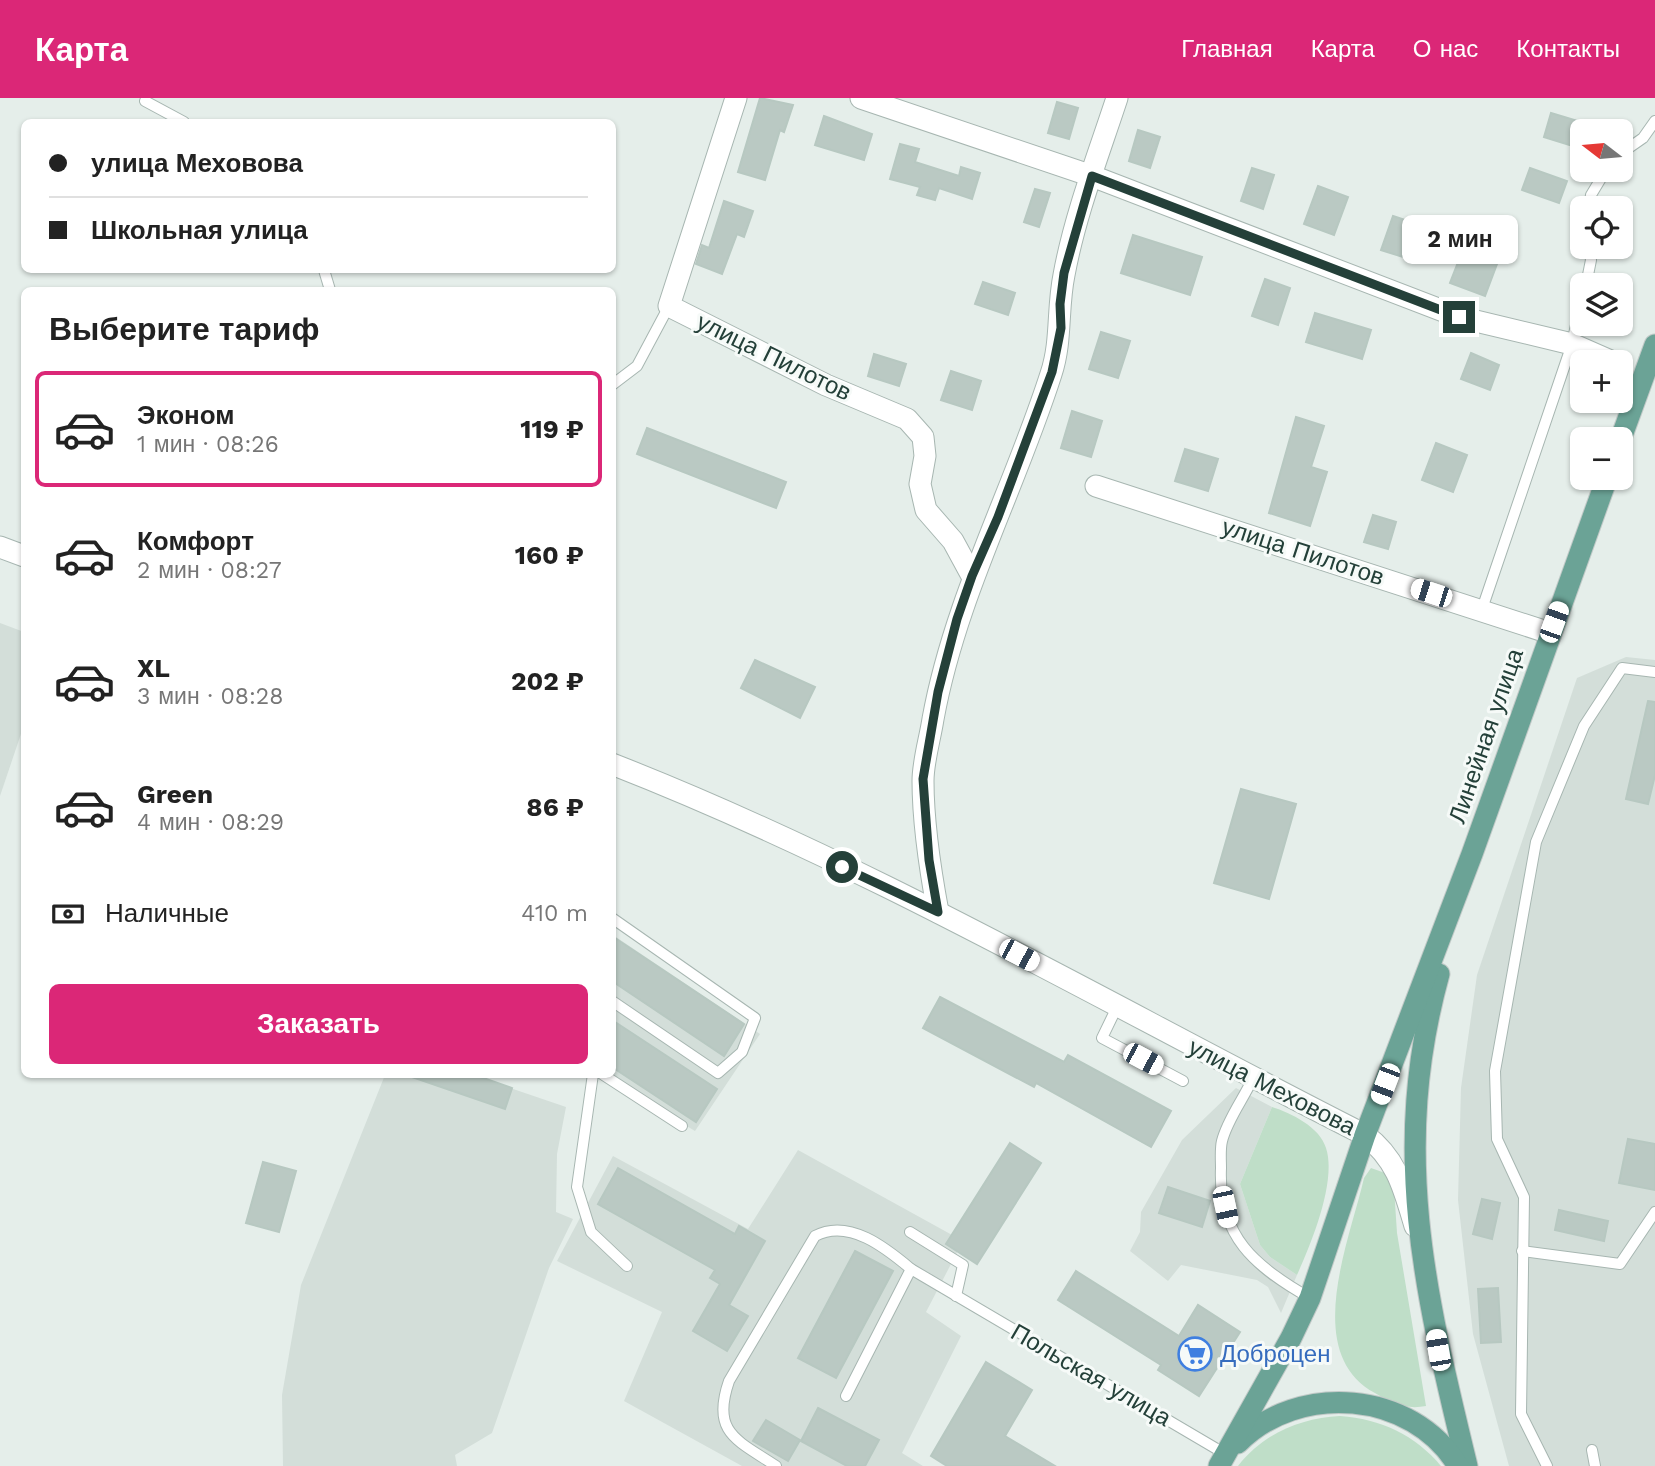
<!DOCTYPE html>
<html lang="ru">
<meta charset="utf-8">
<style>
body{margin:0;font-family:"Work Sans",sans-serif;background:#f2f2f2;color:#222;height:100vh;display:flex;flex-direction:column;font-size:26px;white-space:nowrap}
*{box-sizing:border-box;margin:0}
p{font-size:23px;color:#767676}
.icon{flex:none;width:38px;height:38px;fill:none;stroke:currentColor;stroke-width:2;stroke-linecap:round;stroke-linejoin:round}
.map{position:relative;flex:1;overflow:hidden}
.drawer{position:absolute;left:21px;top:189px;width:595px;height:791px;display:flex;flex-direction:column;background:#fff;border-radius:10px;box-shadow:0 2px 5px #0004}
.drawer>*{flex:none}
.banner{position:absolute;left:21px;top:21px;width:595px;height:154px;border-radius:10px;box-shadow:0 2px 5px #0004;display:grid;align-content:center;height:154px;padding:0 28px;background:#fff}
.needle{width:46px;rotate:286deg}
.controls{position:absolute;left:1570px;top:21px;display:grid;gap:14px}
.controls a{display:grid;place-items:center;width:63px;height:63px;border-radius:10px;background:#fff;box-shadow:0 2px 5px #0004;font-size:35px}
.end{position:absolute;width:32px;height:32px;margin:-16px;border:9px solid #244039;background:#fff;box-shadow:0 0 0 4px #fff}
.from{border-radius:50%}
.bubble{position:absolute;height:49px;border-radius:10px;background:#fff;box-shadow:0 2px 5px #0004;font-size:23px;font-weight:700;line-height:49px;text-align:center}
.car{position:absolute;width:21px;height:42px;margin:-21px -10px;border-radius:9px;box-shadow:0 0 5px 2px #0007;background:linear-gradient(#fff 24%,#345 0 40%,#fff 0 76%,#345 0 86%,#fff 0)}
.banner b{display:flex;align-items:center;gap:24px;height:66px;font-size:26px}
.banner b+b{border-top:2px solid #e0e0e0}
.banner i{width:18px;height:18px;background:#222}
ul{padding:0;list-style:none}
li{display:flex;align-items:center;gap:21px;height:116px;margin:0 14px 10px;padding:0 14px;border:4px solid transparent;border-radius:10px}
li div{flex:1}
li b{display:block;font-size:26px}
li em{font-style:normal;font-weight:700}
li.current{border-color:#db2777}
li>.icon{width:63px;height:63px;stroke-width:1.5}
h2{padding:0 28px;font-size:32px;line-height:84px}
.pay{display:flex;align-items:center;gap:18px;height:77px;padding:0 28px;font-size:26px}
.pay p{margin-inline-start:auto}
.action{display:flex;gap:14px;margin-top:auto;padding:14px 28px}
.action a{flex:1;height:80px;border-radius:10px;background:#db2777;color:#fff;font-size:28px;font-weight:700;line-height:80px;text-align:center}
header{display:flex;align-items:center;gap:42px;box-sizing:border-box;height:98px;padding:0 35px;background:#db2777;color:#fff}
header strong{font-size:33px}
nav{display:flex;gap:38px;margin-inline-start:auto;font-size:24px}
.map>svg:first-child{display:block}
.built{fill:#d3ded9}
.green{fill:#bfdec8}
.building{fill:#bac9c3;stroke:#b7c8c1;stroke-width:2}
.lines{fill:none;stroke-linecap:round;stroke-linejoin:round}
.service-casing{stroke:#a7b6b1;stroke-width:12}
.minor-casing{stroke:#a7b6b1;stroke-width:23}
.tertiary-casing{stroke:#a7b6b1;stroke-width:23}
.primary-casing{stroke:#c2cac8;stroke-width:23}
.service{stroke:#fff;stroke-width:10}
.minor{stroke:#fff;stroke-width:21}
.tertiary{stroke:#fff;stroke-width:21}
.primary{stroke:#6ba396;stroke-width:21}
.route{stroke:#244039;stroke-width:9}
.labels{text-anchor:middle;stroke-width:6;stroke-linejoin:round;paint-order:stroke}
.street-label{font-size:24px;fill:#244039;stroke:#f6faf8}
.shop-label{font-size:24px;fill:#366cbe;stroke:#f6faf8;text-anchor:start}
</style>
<header>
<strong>Карта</strong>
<nav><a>Главная</a><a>Карта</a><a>О нас</a><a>Контакты</a></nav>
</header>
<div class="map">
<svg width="1655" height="1368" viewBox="0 0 1655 1368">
<rect width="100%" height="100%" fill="#e5eeea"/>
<g class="built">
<path d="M 0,525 L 24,534 L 24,627 L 0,698 Z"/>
<path d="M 1626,559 L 1655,562 L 1655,1368 L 1509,1368 L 1473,1236 L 1458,1102 L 1461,990 L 1477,877 L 1577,580 Z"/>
<path d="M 613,837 L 760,936 L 695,1033 L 602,977 L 612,976 Z"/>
<path d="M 385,977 L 472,977 L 566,1009 L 557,1056 L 556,1114 L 573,1121 L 549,1170 L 492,1335 L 455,1357 L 457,1368 L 283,1368 L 282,1297 L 301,1187 Z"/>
<path d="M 1236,990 L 1272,1009 L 1240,1086 L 1260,1147 L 1270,1159 L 1297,1177 L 1281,1215 L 1268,1189 L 1257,1182 L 1181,1167 L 1168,1183 L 1130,1153 L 1140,1134 L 1141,1114 L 1182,1042 Z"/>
<path d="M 798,1052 L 963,1143 L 926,1214 L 961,1238 L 902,1355 L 923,1368 L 742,1368 L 624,1303 L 662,1214 L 557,1163 L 613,1058 L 748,1131 Z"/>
</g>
<g class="green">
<path d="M 1272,1009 C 1291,1015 1320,1029 1326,1050 C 1337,1083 1311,1146 1297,1177 L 1270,1159 L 1260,1147 L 1240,1086 Z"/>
<path d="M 1371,1070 L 1385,1075 L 1394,1090 L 1397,1135 L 1426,1308 C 1406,1312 1392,1305 1375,1295 C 1301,1255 1350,1142 1364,1080 Z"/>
<path d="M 1340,1318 C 1381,1321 1415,1337 1441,1368 L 1238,1368 C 1263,1336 1300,1320 1340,1318 Z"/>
</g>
<g class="building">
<path d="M 760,0 L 793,7 L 784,34 L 780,32 L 765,82 L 738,74 Z"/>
<path d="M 1057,4 L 1078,10 L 1069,41 L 1048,35 Z"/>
<path d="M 1551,15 L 1584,25 L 1576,49 L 1544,39 Z"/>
<path d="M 824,18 L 872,36 L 864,62 L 815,47 Z"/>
<path d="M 1138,32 L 1160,39 L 1150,70 L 1129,63 Z"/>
<path d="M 900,46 L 919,51 L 915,64 L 959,78 L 961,69 L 980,75 L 972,101 L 939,90 L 935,102 L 917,97 L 920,89 L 890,81 Z"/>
<path d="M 1252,70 L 1274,77 L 1263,111 L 1241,103 Z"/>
<path d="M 1530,70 L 1567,83 L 1559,105 L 1522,92 Z"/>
<path d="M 1318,88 L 1348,99 L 1334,137 L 1304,126 Z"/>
<path d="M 1035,91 L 1050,95 L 1039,129 L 1024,124 Z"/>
<path d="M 724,103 L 753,113 L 744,139 L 737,136 L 722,176 L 696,166 L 702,147 L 709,150 Z"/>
<path d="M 1393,118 L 1414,125 L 1403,159 L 1381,152 Z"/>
<path d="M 1469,136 L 1503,150 L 1485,198 L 1450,185 Z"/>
<path d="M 1133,137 L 1202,159 L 1190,197 L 1121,175 Z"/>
<path d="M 1265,181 L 1290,190 L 1278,227 L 1252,218 Z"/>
<path d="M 983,184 L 1015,195 L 1008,217 L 975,206 Z"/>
<path d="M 1315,215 L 1371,232 L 1362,261 L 1306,244 Z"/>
<path d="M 1101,234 L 1130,243 L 1118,280 L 1089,271 Z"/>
<path d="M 1471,255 L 1499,267 L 1490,292 L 1461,281 Z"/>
<path d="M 874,256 L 906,266 L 899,288 L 868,278 Z"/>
<path d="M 951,273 L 981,283 L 972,312 L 941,302 Z"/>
<path d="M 1072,313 L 1102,323 L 1091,359 L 1061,350 Z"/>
<path d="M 1296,319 L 1324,328 L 1311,369 L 1327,374 L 1310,428 L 1269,415 Z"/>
<path d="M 647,330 L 786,384 L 776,410 L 637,356 Z"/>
<path d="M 1436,345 L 1467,357 L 1453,394 L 1422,382 Z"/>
<path d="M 1185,351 L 1218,361 L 1208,393 L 1175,383 Z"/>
<path d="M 1373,417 L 1396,424 L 1388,451 L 1364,444 Z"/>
<path d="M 755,562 L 815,589 L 800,620 L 741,590 Z"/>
<path d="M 1648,603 L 1655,604 L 1655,677 L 1648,706 L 1626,701 Z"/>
<path d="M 1241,691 L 1296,706 L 1269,801 L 1214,785 Z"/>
<path d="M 612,838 L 744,926 L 724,958 L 612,883 Z"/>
<path d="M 940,899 L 1064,964 L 1068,957 L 1171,1013 L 1151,1049 L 1036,985 L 1034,989 L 923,930 Z"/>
<path d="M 612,922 L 717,991 L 696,1024 L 612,969 Z"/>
<path d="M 412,976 L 472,976 L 512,990 L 505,1011 L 412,979 Z"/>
<path d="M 1628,1041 L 1655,1046 L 1655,1092 L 1619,1085 Z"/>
<path d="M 1010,1045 L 1041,1065 L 977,1166 L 946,1146 Z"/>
<path d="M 263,1064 L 296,1073 L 279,1134 L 246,1125 Z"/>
<path d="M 618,1070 L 735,1136 L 739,1128 L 765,1143 L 729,1207 L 748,1218 L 727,1253 L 693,1233 L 720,1186 L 710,1180 L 715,1172 L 598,1106 Z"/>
<path d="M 1168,1089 L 1210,1103 L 1202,1129 L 1159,1115 Z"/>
<path d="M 1482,1101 L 1500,1105 L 1492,1141 L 1473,1136 Z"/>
<path d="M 1559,1112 L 1608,1123 L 1604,1143 L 1555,1132 Z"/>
<path d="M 855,1153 L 893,1173 L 836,1280 L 798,1260 Z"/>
<path d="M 1076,1173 L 1179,1238 L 1198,1207 L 1240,1234 L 1199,1298 L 1158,1272 L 1161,1267 L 1058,1202 Z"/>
<path d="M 1498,1190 L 1501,1244 L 1481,1245 L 1478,1191 Z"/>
<path d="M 986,1264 L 1032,1292 L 1005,1338 L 1055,1368 L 947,1368 L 931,1358 Z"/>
<path d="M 818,1310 L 879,1342 L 865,1368 L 847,1368 L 801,1343 Z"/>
<path d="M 766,1322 L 800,1342 L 788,1363 L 753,1343 Z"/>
</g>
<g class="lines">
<defs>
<g id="service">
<path d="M 145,3 L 184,24"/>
<path d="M 1620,56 L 1643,40 L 1655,23"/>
<path d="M 1589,110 L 1591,97 L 1606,72"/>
<path d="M 324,172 L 330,192"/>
<path d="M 1586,187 L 1591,162 L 1589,149"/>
<path d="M 612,287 L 637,268 L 669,208"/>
<path d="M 1482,511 L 1572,246 L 1582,198"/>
<path d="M 612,820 L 755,920 L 742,954 L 718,975 L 612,903"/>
<path d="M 1117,909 L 1102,940 L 1183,983"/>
<path d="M 593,976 L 577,1089 L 591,1134 L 627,1168"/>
<path d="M 602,976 L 682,1028"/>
<path d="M 1253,980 C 1244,1000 1227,1022 1222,1043 C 1220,1051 1221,1062 1221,1070 C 1218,1138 1255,1169 1310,1200"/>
<path d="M 910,1134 L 963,1167 L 956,1198"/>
<path d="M 1522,1153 L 1620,1166 L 1655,1114"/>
<path d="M 846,1298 L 911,1171"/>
<path d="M 1592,1352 L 1595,1368"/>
<path d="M 776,1368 C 737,1342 711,1335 729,1283 L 815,1138 C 849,1120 886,1150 911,1171 L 1227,1357"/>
<path d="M 1547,1368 L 1521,1316 L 1524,1099 L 1497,1041 L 1495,973 L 1536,744 L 1584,628 L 1622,570 L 1655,574"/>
</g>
<g id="minor">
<path d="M 736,0 L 669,208 L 826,287 L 907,321 L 923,339 L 925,358 L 920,386 L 926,412 L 953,443 L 972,478"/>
<path d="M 861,0 L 1092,78 L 1459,219 L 1572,246 L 1613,264"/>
<path d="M 1096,388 L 1550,535"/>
<path d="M 938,814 C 930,771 923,727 923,683 C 923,663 930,641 933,621 C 955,500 1014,392 1051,276 C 1062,243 1057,211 1064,177 C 1075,117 1098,58 1117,0"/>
</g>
<g id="tertiary">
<path d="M 0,449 L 24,458"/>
<path d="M 612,666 C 873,768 1116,911 1365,1037 C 1397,1061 1404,1091 1415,1128"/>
</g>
<g id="primary">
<path d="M 1620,343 L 1655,247"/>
<path d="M 1439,876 C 1390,1053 1425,1195 1467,1368"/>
<path d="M 1238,1345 C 1298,1284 1412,1292 1458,1368"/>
<path d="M 1219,1368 L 1291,1240 L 1310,1200 L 1365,1037 L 1472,756 L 1607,380"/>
</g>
</defs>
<use href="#service" class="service-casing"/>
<use href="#minor" class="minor-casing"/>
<use href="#tertiary" class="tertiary-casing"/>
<use href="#primary" class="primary-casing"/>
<use href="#service" class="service"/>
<use href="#minor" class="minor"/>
<use href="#tertiary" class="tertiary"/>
<use href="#primary" class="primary"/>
</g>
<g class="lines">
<path class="route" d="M 842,769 L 938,814 L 929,762 L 923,681 L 938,594 L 957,521 L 972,478 L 998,419 L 1052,274 L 1061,230 L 1060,206 L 1064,175 L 1092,78 L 1459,219"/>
</g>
<defs>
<symbol id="supermarket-ring" viewBox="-11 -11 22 22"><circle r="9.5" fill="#f6faf8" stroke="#3f7fe0" stroke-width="1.5"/><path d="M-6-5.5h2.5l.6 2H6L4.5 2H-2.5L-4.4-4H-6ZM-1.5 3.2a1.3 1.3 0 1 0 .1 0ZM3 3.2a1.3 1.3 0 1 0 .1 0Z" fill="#3f7fe0"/></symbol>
</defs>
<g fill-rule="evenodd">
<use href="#supermarket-ring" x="1176" y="1237" width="38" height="38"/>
</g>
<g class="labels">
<g class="street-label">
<text transform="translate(774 259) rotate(26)" y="8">улица Пилотов</text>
<text transform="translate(1303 454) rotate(18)" y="8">улица Пилотов</text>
<text transform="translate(1486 638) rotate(-71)" y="8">Линейная улица</text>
<text transform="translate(1272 989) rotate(27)" y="8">улица Меховова</text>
<text transform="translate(1091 1277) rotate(30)" y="8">Польская улица</text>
</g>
<g class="shop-label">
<text x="1220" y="1264">Доброцен</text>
</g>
</g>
</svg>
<div class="controls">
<a><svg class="needle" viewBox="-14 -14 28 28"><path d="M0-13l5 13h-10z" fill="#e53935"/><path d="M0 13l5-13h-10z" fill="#767676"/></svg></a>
<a><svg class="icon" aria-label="locate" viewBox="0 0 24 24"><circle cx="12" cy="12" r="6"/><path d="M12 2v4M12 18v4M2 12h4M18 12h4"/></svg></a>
<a><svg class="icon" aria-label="layers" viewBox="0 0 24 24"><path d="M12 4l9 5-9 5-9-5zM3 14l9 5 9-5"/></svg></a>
<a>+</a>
<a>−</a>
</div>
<i class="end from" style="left:842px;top:769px"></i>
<i class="end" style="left:1459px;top:219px"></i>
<div class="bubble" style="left:1402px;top:117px;width:116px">2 мин</div>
<i class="car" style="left:1431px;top:495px;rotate:288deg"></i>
<i class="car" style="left:1554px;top:524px;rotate:20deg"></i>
<i class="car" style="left:1019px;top:857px;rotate:118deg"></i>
<i class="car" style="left:1143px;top:961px;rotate:118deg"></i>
<i class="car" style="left:1385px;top:986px;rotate:201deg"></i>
<i class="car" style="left:1225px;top:1109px;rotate:168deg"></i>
<i class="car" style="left:1438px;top:1252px;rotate:350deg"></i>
<div class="banner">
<b><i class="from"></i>улица Меховова</b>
<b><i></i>Школьная улица</b>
</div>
<section class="drawer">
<h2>Выберите тариф</h2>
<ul>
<li class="current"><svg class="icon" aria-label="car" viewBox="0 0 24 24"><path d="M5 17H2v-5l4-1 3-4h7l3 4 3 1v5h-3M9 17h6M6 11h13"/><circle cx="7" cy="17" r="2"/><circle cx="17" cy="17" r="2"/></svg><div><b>Эконом</b><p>1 мин · 08:26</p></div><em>119 ₽</em></li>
<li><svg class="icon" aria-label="car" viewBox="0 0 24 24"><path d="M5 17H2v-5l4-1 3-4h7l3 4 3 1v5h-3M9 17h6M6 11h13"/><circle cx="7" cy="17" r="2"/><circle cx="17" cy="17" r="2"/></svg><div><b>Комфорт</b><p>2 мин · 08:27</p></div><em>160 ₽</em></li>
<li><svg class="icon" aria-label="car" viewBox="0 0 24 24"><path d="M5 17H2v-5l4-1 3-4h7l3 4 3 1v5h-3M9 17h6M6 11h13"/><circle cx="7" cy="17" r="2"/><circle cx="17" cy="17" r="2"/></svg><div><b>XL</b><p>3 мин · 08:28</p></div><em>202 ₽</em></li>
<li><svg class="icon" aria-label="car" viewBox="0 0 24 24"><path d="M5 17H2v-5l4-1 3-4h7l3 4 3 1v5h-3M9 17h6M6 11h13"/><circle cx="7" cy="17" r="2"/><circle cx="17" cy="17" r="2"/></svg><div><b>Green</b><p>4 мин · 08:29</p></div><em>86 ₽</em></li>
</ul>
<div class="pay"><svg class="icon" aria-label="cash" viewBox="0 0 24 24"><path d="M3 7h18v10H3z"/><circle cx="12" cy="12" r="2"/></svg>Наличные<p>410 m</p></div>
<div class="action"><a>Заказать</a></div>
</section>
</div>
